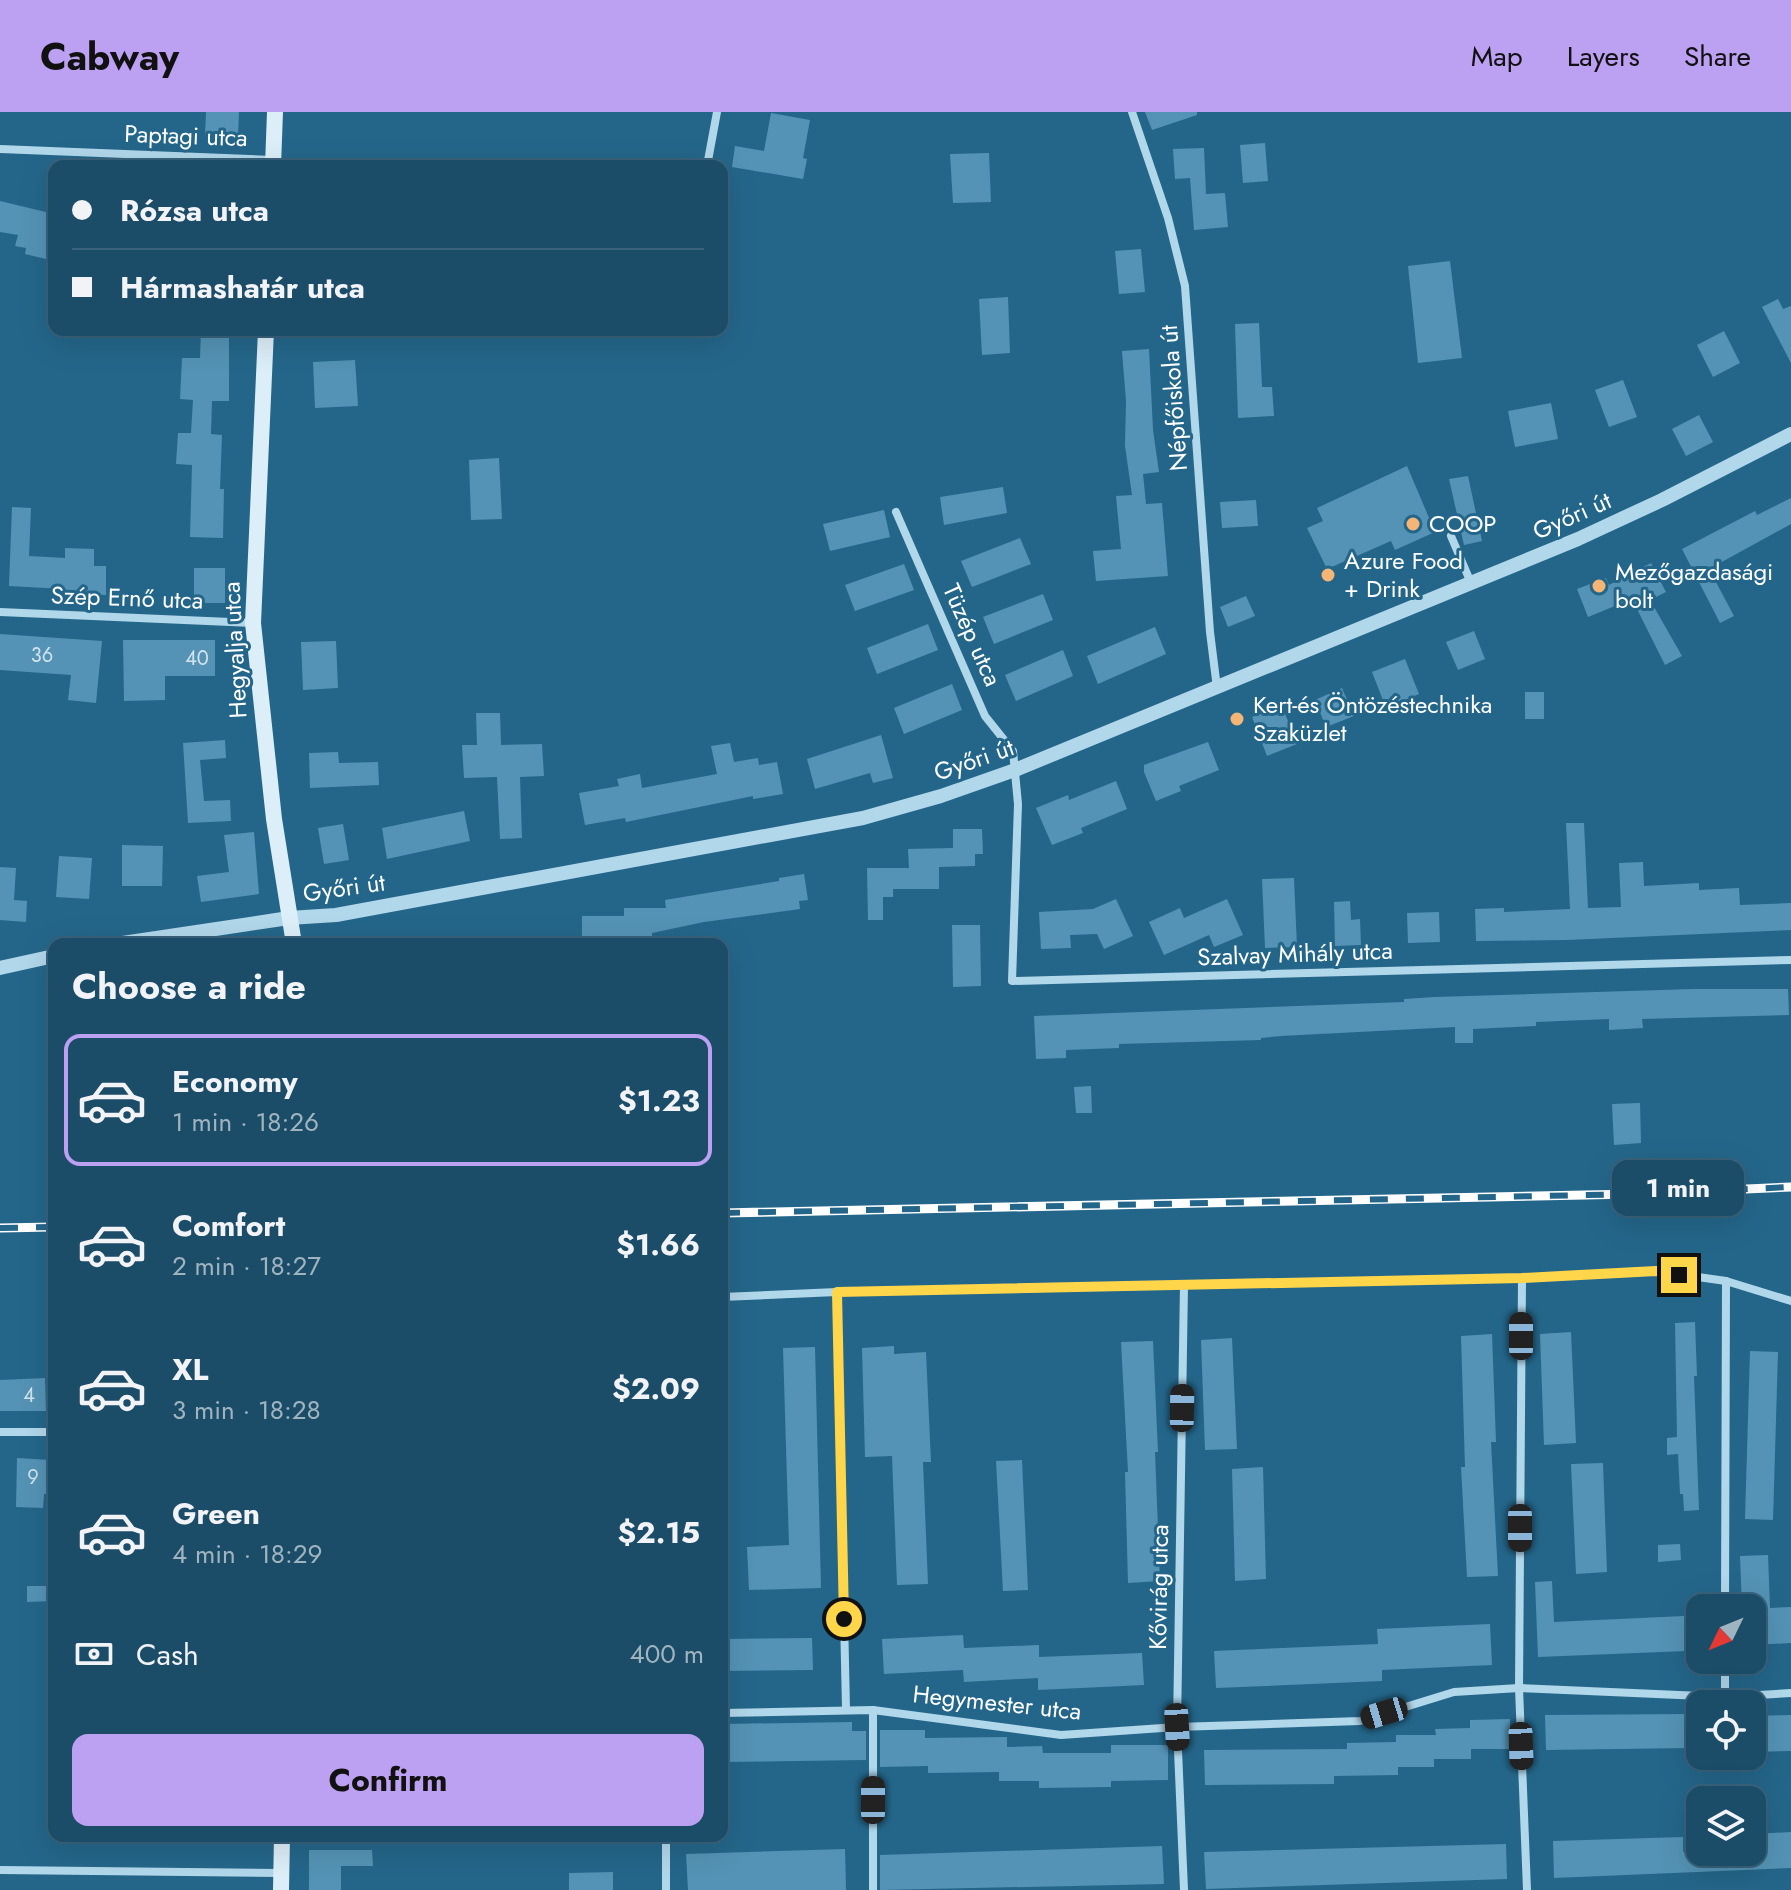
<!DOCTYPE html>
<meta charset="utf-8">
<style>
body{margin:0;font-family:Jost,sans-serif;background:#24536e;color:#f1f3f6;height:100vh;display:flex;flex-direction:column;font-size:30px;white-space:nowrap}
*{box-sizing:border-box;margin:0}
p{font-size:26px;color:#a0b4c0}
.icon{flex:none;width:44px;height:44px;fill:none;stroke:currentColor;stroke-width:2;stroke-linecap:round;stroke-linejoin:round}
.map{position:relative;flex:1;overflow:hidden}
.side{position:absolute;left:48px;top:826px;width:680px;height:904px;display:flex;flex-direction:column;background:#1b4c68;border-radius:16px;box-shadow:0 8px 32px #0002,0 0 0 2px #39637c}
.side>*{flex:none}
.top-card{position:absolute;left:48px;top:48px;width:680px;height:176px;border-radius:16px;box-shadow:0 8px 32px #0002,0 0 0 2px #39637c;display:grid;align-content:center;height:176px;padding:0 24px;background:#1b4c68}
.needle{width:52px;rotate:227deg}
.buttons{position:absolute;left:1686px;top:1482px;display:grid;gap:16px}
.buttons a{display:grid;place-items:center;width:80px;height:80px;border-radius:16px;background:#1b4c68;box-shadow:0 8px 32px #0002,0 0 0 2px #39637c;font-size:40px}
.end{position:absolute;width:36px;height:36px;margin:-18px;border:10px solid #ffd54a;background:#111;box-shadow:0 0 0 4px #111}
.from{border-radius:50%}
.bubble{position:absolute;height:56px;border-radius:16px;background:#1b4c68;box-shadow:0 8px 32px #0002,0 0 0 2px #39637c;font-size:26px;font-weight:700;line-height:56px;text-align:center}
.car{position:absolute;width:24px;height:48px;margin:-24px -12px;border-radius:10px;box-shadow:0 0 6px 2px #0007;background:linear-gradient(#222 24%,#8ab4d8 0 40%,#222 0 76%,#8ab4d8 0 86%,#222 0)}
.top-card b{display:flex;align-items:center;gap:28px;height:76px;font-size:30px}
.top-card b+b{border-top:2px solid #39637c}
.top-card i{width:20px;height:20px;background:#f1f3f6}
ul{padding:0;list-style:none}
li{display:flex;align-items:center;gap:24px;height:132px;margin:0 16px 12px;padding:0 8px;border:4px solid transparent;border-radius:16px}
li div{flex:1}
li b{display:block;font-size:30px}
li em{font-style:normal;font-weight:700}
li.on{border-color:#bca0f2}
li>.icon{width:72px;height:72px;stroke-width:1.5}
h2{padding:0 24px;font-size:36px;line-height:96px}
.pay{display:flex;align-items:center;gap:20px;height:88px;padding:0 24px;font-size:30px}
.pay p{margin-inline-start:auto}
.primary-button{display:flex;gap:16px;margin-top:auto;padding:16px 24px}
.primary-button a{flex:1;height:92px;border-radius:16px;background:#bca0f2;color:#111;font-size:32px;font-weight:700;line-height:92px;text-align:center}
header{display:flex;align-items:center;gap:48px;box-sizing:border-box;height:112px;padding:0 40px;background:#bca0f2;color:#111}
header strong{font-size:38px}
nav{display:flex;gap:44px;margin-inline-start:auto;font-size:28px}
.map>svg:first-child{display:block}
.building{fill:#5493b5}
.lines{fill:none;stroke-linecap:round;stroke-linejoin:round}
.minor{stroke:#b1d7ea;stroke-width:8}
.tertiary{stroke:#b1d7ea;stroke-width:14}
.secondary{stroke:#dceef8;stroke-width:16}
.rail-casing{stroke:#fff;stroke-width:9}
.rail{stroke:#24668a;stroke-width:6;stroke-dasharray:18;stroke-linecap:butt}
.route{stroke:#ffd54a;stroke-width:10}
.poi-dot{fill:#f5b574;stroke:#24668a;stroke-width:3}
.labels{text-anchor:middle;stroke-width:6;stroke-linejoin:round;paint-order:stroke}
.number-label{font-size:20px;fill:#d4e4ec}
.street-label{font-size:24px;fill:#fff;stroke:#24668a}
.poi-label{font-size:24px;fill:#fff;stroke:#24668a;text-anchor:start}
</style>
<header>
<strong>Cabway</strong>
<nav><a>Map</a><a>Layers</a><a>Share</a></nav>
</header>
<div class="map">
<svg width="1791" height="1778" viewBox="0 0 1791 1778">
<rect width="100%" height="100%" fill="#24668a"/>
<g class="building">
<path d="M 206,0 L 239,0 L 238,24 L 205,23 Z"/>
<path d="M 1145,0 L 1197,0 L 1197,3 L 1152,18 Z"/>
<path d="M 771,1 L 810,8 L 803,46 L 807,47 L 803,67 L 732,55 L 735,34 L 764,39 Z"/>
<path d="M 1265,31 L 1268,69 L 1243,71 L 1240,33 Z"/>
<path d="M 1204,36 L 1206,82 L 1225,81 L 1228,115 L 1194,118 L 1190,66 L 1175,67 L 1173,37 Z"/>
<path d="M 989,41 L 991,90 L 953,91 L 950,42 Z"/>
<path d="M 0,89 L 54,102 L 54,131 L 50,148 L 25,142 L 26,136 L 15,134 L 18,123 L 0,120 Z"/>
<path d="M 1141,137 L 1145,180 L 1119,182 L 1115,139 Z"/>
<path d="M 1450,149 L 1462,246 L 1418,251 L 1408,154 Z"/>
<path d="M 1008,185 L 1010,241 L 982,243 L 979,187 Z"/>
<path d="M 1778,187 L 1783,197 L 1791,194 L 1791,251 L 1762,195 Z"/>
<path d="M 1259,211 L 1262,275 L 1272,275 L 1274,304 L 1238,306 L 1235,212 Z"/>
<path d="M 201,218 L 229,218 L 229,289 L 212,289 L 211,322 L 222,323 L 220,377 L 224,377 L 223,426 L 190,425 L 192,353 L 176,352 L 178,321 L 191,321 L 193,288 L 180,287 L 182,246 L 200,246 Z"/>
<path d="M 1724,219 L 1740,251 L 1713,265 L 1697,233 Z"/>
<path d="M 1149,237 L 1153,318 L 1159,360 L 1143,362 L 1146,392 L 1162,391 L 1168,464 L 1096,469 L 1093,439 L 1121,437 L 1116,384 L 1132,383 L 1125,334 L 1126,289 L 1122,239 Z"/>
<path d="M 355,248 L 358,294 L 315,296 L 313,250 Z"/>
<path d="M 1623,268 L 1637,305 L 1609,315 L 1595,278 Z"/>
<path d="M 1551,291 L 1558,327 L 1515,335 L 1508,299 Z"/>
<path d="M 1699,303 L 1713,330 L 1686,344 L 1672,317 Z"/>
<path d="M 499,346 L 502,407 L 471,408 L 469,348 Z"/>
<path d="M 1407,354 L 1435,420 L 1395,438 L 1391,429 L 1327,457 L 1307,416 L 1323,409 L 1317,396 Z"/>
<path d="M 1468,364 L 1482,429 L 1464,433 L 1449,367 Z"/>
<path d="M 1003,375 L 1007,401 L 944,413 L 940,385 Z"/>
<path d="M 1791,386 L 1791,412 L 1709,457 L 1734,504 L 1720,511 L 1682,437 L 1755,399 L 1757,403 Z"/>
<path d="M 1256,388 L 1258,414 L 1222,416 L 1220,390 Z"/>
<path d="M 12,395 L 31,396 L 29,444 L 65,446 L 65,436 L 94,437 L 94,454 L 106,454 L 106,483 L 64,482 L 64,477 L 9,474 Z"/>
<path d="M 884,398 L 890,425 L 830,439 L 823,412 Z"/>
<path d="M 1020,426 L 1031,452 L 972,475 L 961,449 Z"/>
<path d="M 1651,451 L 1666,480 L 1650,488 L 1682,544 L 1665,553 L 1632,487 L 1588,505 L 1577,477 L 1606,466 L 1609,473 Z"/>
<path d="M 904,452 L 914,478 L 855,499 L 845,473 Z"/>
<rect x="194" y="456" width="31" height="35"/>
<path d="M 1043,482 L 1053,508 L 994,532 L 983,505 Z"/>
<path d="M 1246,484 L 1255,504 L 1228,515 L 1220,495 Z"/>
<path d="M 928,512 L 938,538 L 877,562 L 867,536 Z"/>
<path d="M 1155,515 L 1166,542 L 1098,572 L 1087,544 Z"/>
<path d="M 1474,519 L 1485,547 L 1458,558 L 1446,530 Z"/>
<path d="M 0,522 L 102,529 L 96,591 L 68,588 L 71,563 L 0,558 Z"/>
<path d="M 123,528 L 215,528 L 215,564 L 165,564 L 165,588 L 124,589 Z"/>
<path d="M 336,529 L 338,576 L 303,578 L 301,530 Z"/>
<path d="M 1063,538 L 1073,564 L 1016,589 L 1005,563 Z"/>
<path d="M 1405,547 L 1419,582 L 1386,596 L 1372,560 Z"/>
<path d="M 952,572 L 962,598 L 904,622 L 894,596 Z"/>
<path d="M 1342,576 L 1354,604 L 1326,615 L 1315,588 Z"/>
<rect x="1525" y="580" width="19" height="27"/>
<path d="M 1282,594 L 1297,632 L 1267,644 L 1252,605 Z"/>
<path d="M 476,601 L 500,601 L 501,633 L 542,632 L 544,664 L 520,665 L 522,726 L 500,727 L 497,665 L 464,666 L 462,633 L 477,633 Z"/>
<path d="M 881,623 L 893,666 L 873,671 L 870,661 L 815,677 L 807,647 Z"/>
<path d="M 225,628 L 226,646 L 200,648 L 204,689 L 230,688 L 231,709 L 188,711 L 183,631 Z"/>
<path d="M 1208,630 L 1219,658 L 1179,674 L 1181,679 L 1156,689 L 1144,660 L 1144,653 Z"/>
<path d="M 730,631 L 734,650 L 758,646 L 759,653 L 777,650 L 783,682 L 753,687 L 753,684 L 626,710 L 625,706 L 585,713 L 579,681 L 619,674 L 617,667 L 640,662 L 642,676 L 717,662 L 711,634 Z"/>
<path d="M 338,640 L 339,651 L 378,650 L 379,673 L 310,676 L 309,641 Z"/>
<path d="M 1116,669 L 1127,697 L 1081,716 L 1083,721 L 1052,733 L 1036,696 L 1068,683 L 1069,688 Z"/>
<path d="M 464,699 L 470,729 L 387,747 L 382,716 Z"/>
<path d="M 1566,711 L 1584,711 L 1588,796 L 1621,795 L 1619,751 L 1643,750 L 1644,774 L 1699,771 L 1699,778 L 1739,776 L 1740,793 L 1791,791 L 1791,818 L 1567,828 L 1476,829 L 1475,797 L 1504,796 L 1504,800 L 1570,797 Z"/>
<path d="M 343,712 L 349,748 L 324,752 L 318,716 Z"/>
<path d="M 953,717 L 982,717 L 983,742 L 975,742 L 975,754 L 939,755 L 939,777 L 893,777 L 893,785 L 883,785 L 883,808 L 868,808 L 867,756 L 909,756 L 908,737 L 953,736 Z"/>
<path d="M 254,720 L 259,782 L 201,790 L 197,764 L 229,760 L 224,723 Z"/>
<path d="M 122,733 L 163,734 L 162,774 L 122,774 Z"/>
<path d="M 59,744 L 92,746 L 89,787 L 56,785 Z"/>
<path d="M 0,755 L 16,756 L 14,788 L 27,789 L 26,810 L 0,808 Z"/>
<path d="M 804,762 L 808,788 L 799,789 L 800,797 L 704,810 L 652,821 L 652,829 L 582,830 L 582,804 L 624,804 L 624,796 L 666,796 L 665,788 L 779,769 L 779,766 Z"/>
<path d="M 1294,766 L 1297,835 L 1265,836 L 1262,767 Z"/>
<path d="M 1116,787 L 1133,824 L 1104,837 L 1097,822 L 1070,823 L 1071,836 L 1041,837 L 1039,800 L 1093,797 Z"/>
<path d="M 1227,787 L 1243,823 L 1214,835 L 1209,823 L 1164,843 L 1149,810 L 1180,796 L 1184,806 Z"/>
<path d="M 1350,789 L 1351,808 L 1360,807 L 1361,833 L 1335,834 L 1334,790 Z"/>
<path d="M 1439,800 L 1440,830 L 1408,831 L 1407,801 Z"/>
<path d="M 952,813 L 980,813 L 981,874 L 953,875 Z"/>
<path d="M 1693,877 L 1788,877 L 1789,903 L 1642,907 L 1643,916 L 1609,918 L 1609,907 L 1536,910 L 1536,914 L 1473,917 L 1473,931 L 1455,931 L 1455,915 L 1281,924 L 1261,926 L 1261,928 L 1119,932 L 1119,936 L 1066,938 L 1066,946 L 1036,947 L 1034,904 L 1404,890 L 1404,887 L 1435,885 Z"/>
<path d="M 1091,974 L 1092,1001 L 1076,1001 L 1074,975 Z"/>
<path d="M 1640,991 L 1641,1031 L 1614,1033 L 1612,992 Z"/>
<path d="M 1695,1210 L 1697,1264 L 1694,1264 L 1699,1398 L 1684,1399 L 1683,1382 L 1680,1382 L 1678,1342 L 1667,1343 L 1667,1326 L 1677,1325 L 1675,1211 Z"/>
<path d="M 1571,1220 L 1576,1331 L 1544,1333 L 1540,1222 Z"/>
<path d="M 1492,1222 L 1496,1330 L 1491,1330 L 1498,1464 L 1467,1465 L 1461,1355 L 1465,1355 L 1461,1224 Z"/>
<path d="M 1232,1226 L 1237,1337 L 1205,1338 L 1201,1228 Z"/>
<path d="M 1153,1229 L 1158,1340 L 1155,1340 L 1160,1469 L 1128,1471 L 1125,1360 L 1128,1360 L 1121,1230 Z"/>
<path d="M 894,1234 L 894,1242 L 926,1240 L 931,1350 L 923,1350 L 928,1472 L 897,1473 L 892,1344 L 865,1345 L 862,1236 Z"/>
<path d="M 815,1235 L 821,1476 L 749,1478 L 747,1435 L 789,1433 L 783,1236 Z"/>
<path d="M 1750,1239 L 1778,1240 L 1773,1408 L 1745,1407 Z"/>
<path d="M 45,1266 L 46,1299 L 0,1299 L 0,1268 Z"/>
<path d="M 17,1346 L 50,1348 L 49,1382 L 44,1382 L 43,1396 L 16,1395 Z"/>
<path d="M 1022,1348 L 1028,1478 L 1003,1479 L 996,1349 Z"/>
<path d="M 1603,1351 L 1607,1460 L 1576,1462 L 1571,1352 Z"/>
<path d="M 1263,1355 L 1266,1467 L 1235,1469 L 1232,1357 Z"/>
<path d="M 1680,1432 L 1681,1448 L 1658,1450 L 1658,1433 Z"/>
<path d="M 1768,1443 L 1770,1496 L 1791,1495 L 1791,1531 L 1752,1533 L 1752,1496 L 1742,1496 L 1740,1444 Z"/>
<path d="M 1552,1469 L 1554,1510 L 1684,1504 L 1686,1539 L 1538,1545 L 1535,1470 Z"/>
<path d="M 27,1474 L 54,1474 L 54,1489 L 27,1490 Z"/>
<path d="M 1490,1512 L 1492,1553 L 1382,1558 L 1382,1569 L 1216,1576 L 1214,1539 L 1378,1532 L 1377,1517 Z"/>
<path d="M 963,1523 L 964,1536 L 1039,1533 L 1039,1545 L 1142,1541 L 1144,1573 L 1038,1578 L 1038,1566 L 964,1570 L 963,1558 L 884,1562 L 882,1527 Z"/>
<path d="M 812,1526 L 813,1558 L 722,1559 L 722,1527 Z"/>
<path d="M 1689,1602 L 1690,1636 L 1546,1638 L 1545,1603 Z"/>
<path d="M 1791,1603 L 1791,1639 L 1752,1640 L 1752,1604 Z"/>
<path d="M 1510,1607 L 1510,1637 L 1471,1637 L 1471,1647 L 1434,1647 L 1434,1655 L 1398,1655 L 1398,1663 L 1334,1664 L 1334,1672 L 1205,1673 L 1204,1638 L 1347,1637 L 1347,1631 L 1396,1630 L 1396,1623 L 1436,1623 L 1435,1617 L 1470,1616 L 1470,1608 Z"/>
<path d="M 852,1610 L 852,1619 L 866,1619 L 866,1648 L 722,1650 L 722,1612 Z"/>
<path d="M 880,1618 L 925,1618 L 925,1626 L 1007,1625 L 1007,1635 L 1042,1634 L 1043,1641 L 1111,1641 L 1111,1633 L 1168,1633 L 1168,1668 L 1111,1669 L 1111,1675 L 1039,1676 L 1039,1669 L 999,1669 L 999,1660 L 928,1661 L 928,1654 L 880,1655 Z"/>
<path d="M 1791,1720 L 1791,1756 L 1554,1766 L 1553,1729 L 1683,1725 L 1683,1740 L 1752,1740 L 1752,1722 Z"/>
<path d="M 1506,1732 L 1507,1767 L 1206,1777 L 1204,1740 Z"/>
<path d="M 1162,1734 L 1164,1772 L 880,1778 L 880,1743 Z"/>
<path d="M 845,1737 L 846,1778 L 688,1778 L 686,1742 Z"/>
<path d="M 309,1738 L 372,1738 L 373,1754 L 341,1754 L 341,1778 L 309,1778 Z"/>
<path d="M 613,1760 L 613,1778 L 569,1778 L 569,1761 Z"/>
</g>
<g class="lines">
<g class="minor">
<path d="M 1132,0 L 1168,106 L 1185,174 L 1210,520 L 1217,576"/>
<path d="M 0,37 L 273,48"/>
<path d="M 707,54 L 717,0"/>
<path d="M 896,400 L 985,604 L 1013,639 L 1018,692 L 1012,869 L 1791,848"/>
<path d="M 1451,424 L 1471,471"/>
<path d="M 0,500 L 253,511"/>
<path d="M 1522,1166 L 1519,1576 L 1527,1778"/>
<path d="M 837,1180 L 846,1597"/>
<path d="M 722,1185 L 837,1180 L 1522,1166 L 1656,1159 L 1726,1169 L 1791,1189"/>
<path d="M 0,1320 L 54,1320"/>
<path d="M 1725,1496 L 1726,1169"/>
<path d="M 1725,1585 L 1725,1548"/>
<path d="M 873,1598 L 873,1778"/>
<path d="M 722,1601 L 873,1598 L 1061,1623 L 1177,1615 L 1360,1609 L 1454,1580 L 1519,1576 L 1725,1585 L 1791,1581"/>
<path d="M 0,1758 L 281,1761"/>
<path d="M 666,1778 L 666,1724"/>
<path d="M 1184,1778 L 1177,1615 L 1184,1173"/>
</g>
<g class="tertiary">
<path d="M 116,832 L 289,806 L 336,803 L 863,706 L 941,684 L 1015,658 L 1578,427 L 1662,388 L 1791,322"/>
<path d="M 0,856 L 54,844"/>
</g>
<g class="secondary">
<path d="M 273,54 L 275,0"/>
<path d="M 266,218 L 253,511 L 274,707 L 294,832"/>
<path d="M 281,1778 L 282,1724"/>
</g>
<defs>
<g id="rail">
<path d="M 722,1101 L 1634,1082 L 1791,1075"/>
<path d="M 0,1116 L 54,1115"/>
</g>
</defs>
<use href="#rail" class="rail-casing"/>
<use href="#rail" class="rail"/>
</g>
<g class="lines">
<path class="route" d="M 844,1507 L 837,1180 L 1522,1166 L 1656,1159 L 1679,1163"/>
</g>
<g class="poi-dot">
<circle cx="1413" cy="412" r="8"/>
<circle cx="1328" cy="463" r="8"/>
<circle cx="1599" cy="474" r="8"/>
<circle cx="1237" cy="607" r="8"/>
</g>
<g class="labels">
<g class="number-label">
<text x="42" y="550">36</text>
<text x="197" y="553">40</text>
<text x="29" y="1290">4</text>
<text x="33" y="1372">9</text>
</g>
<g class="street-label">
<text transform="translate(186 24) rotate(2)" y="8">Paptagi utca</text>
<text transform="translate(1174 286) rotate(-94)" y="8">Népfőiskola út</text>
<text transform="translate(1572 404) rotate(-24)" y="8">Győri út</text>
<text transform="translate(127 486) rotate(2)" y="8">Szép Ernő utca</text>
<text transform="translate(972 523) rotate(66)" y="8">Tüzép utca</text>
<text transform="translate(235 538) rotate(-93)" y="8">Hegyalja utca</text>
<text transform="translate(974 648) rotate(-19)" y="8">Győri út</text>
<text transform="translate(344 776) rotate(-8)" y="8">Győri út</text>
<text transform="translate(1295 842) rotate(-2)" y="8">Szalvay Mihály utca</text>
<text transform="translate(1159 1475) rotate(-89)" y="8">Kővirág utca</text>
<text transform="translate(997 1591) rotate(6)" y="8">Hegymester utca</text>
</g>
<g class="poi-label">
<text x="1429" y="420">COOP</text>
<text x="1344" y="457">Azure Food<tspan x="1344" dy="28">+ Drink</tspan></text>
<text x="1615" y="468">Mezőgazdasági<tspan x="1615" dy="28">bolt</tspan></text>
<text x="1253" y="601">Kert-és Öntözéstechnika<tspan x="1253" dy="28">Szaküzlet</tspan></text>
</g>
</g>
</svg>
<div class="buttons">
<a><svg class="needle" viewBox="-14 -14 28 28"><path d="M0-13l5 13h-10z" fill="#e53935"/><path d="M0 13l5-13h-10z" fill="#a0b4c0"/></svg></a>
<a><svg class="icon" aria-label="locate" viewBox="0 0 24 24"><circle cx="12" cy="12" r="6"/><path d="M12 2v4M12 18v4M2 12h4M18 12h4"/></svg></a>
<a><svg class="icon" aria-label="layers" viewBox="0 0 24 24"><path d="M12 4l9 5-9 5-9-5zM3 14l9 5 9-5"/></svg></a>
</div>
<i class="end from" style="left:844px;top:1507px"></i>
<i class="end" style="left:1679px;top:1163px"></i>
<div class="bubble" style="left:1612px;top:1048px;width:132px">1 min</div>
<i class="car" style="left:1521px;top:1224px;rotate:0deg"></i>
<i class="car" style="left:1182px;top:1296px;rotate:1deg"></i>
<i class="car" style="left:1520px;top:1416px;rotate:180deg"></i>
<i class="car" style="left:1384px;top:1601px;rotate:253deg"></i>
<i class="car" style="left:1177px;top:1615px;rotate:177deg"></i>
<i class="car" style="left:1521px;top:1634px;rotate:178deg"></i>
<i class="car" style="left:873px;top:1688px;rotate:0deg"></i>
<div class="top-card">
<b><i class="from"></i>Rózsa utca</b>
<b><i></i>Hármashatár utca</b>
</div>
<section class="side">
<h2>Choose a ride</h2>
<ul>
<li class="on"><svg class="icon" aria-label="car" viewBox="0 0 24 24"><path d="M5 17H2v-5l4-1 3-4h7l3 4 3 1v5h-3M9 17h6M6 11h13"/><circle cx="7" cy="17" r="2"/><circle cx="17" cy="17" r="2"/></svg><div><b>Economy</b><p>1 min · 18:26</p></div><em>$1.23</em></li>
<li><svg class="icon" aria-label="car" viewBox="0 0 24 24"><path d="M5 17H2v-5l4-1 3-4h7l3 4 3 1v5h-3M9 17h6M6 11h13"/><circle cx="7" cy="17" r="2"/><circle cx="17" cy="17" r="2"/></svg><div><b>Comfort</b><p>2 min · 18:27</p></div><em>$1.66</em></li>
<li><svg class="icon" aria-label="car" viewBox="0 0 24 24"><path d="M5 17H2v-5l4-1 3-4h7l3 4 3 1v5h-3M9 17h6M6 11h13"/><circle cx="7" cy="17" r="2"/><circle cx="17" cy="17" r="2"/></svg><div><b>XL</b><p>3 min · 18:28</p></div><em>$2.09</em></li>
<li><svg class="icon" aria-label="car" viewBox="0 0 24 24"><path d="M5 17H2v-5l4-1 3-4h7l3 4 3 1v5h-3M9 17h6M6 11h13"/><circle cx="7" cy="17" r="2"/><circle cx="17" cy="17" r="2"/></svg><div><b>Green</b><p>4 min · 18:29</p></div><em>$2.15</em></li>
</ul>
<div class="pay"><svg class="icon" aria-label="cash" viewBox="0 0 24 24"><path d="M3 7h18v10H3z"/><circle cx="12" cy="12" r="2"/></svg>Cash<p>400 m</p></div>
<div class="primary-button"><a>Confirm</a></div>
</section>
</div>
